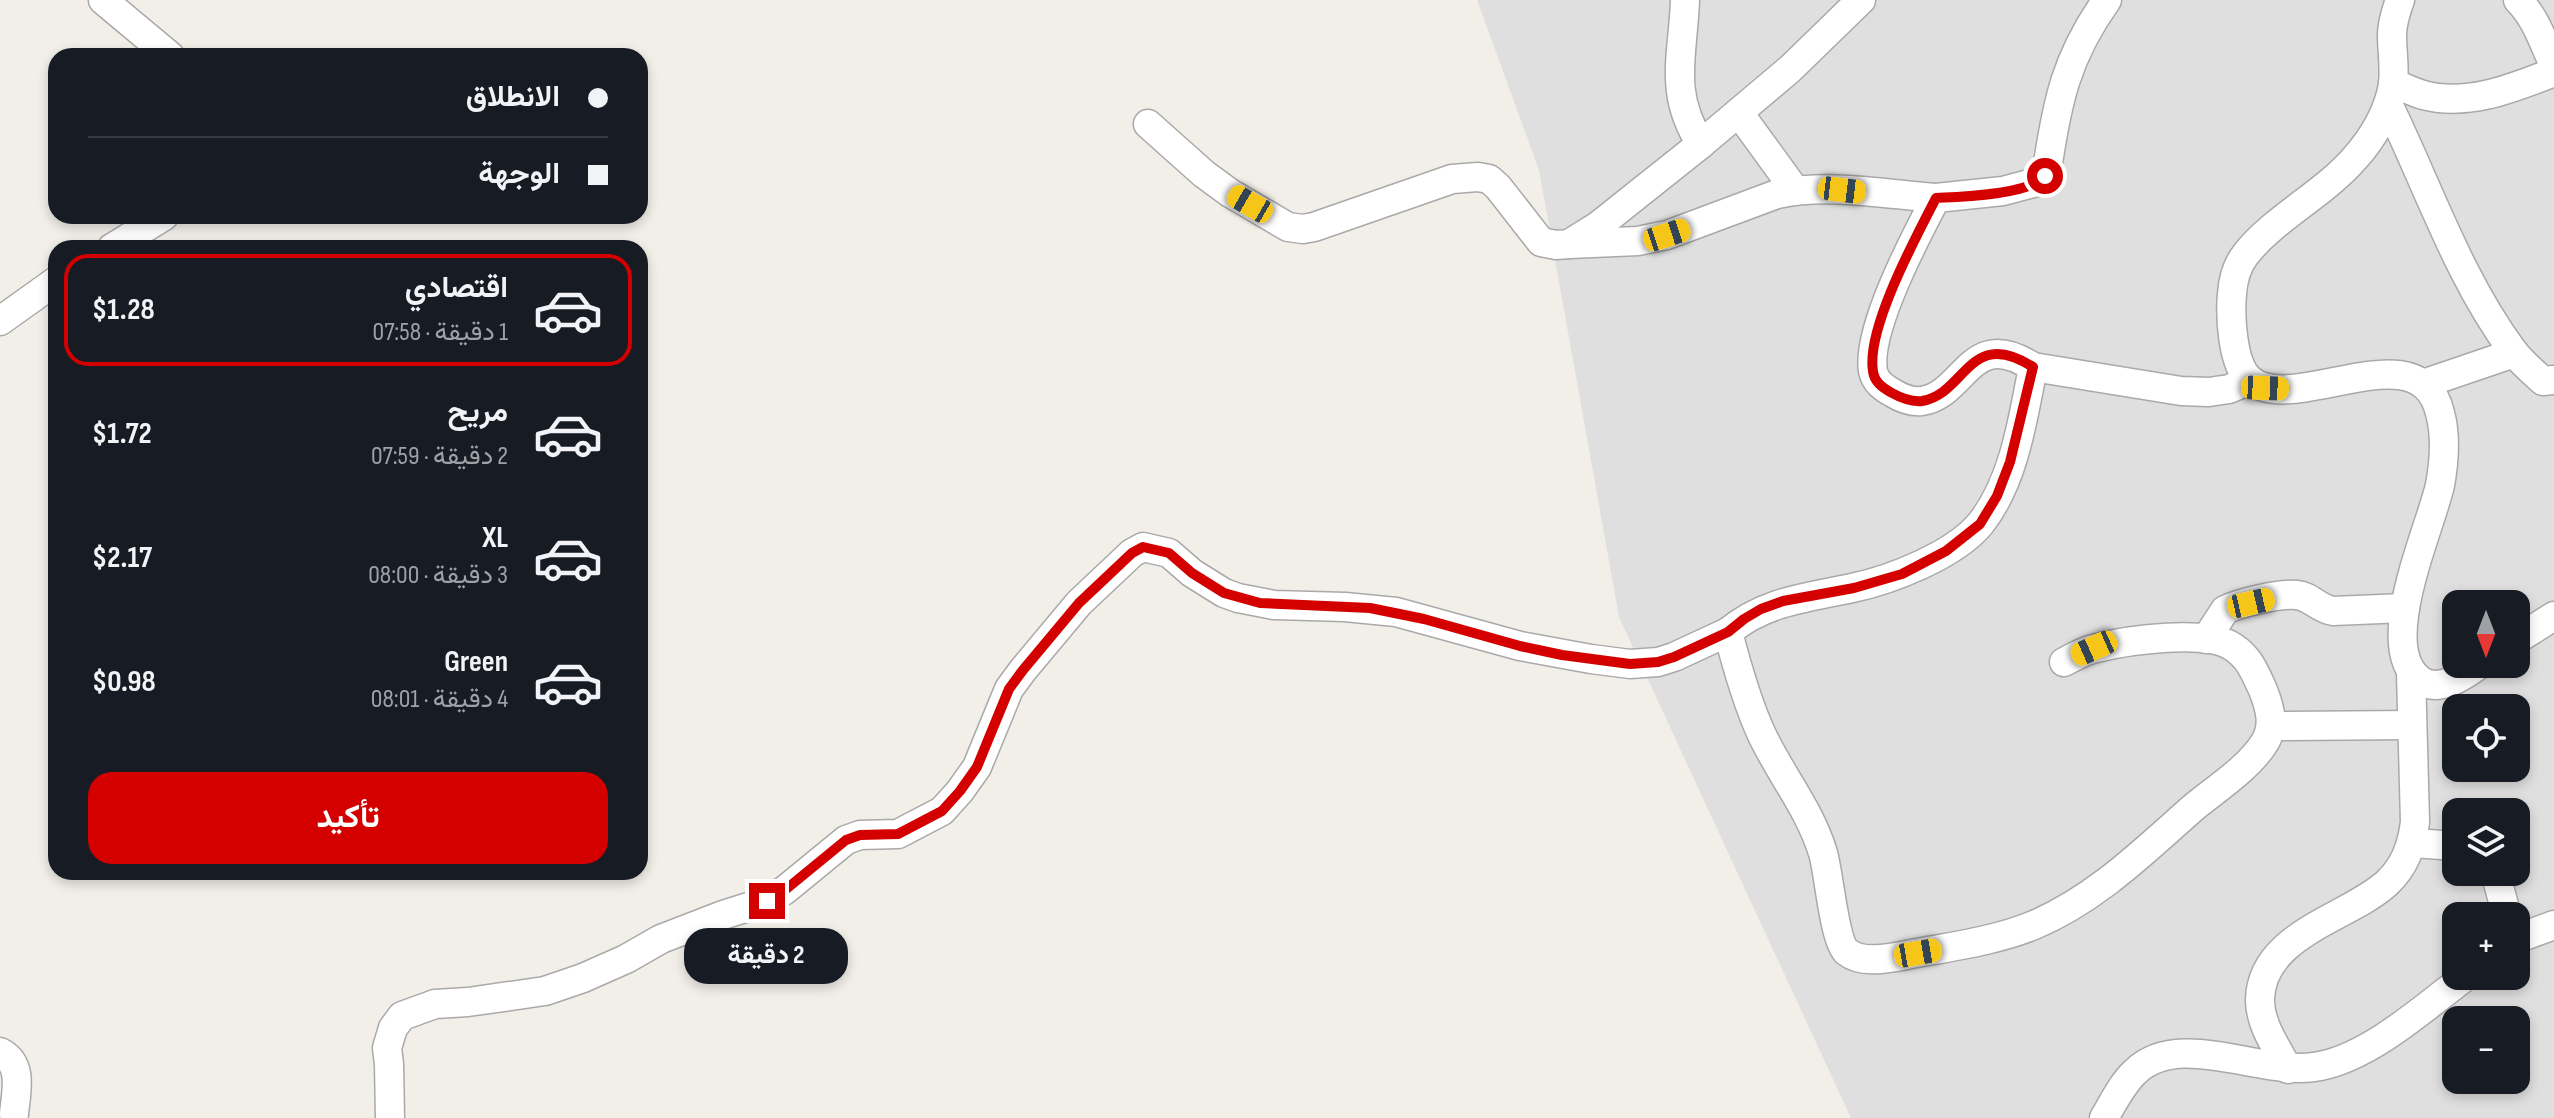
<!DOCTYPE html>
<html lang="ar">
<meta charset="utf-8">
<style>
body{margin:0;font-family:"Sofia Sans Condensed",Vazirmatn,sans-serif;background:#242831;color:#f1f3f6;direction:rtl;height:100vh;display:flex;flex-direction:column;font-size:30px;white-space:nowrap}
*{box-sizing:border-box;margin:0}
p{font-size:26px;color:#9ea1a6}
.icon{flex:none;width:44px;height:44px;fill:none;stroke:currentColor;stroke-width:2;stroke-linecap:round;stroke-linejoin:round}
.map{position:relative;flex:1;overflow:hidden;direction:ltr}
.panel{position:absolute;left:48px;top:240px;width:600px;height:640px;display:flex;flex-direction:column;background:#171b24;border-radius:24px;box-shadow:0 4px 12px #0003;direction:rtl}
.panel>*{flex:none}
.top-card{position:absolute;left:48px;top:48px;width:600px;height:176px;border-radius:24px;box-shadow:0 4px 12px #0003;direction:rtl;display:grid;align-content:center;height:176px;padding:0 40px;background:#171b24}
.needle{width:52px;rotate:180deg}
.controls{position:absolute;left:2442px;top:590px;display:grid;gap:16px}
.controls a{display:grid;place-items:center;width:88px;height:88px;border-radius:16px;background:#171b24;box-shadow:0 4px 12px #0003;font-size:40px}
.end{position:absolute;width:36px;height:36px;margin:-18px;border:10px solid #d40000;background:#fff;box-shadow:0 0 0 4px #fff}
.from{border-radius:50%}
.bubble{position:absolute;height:56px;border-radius:24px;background:#171b24;box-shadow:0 4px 12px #0003;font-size:26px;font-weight:700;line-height:56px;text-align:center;direction:rtl}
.car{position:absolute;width:24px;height:48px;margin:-24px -12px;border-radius:10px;box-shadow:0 0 6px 2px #0007;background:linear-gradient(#f5c518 24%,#345 0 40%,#f5c518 0 76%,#345 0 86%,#f5c518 0)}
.top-card b{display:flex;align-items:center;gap:28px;height:76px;font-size:30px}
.top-card b+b{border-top:2px solid #363941}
.top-card i{width:20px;height:20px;background:#f1f3f6}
ul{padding:14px 0 0;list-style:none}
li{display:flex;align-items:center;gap:24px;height:112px;margin:0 16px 12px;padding:0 24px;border:4px solid transparent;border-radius:24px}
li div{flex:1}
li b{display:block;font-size:30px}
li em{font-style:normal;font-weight:700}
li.on{border-color:#d40000}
li>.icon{width:72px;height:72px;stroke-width:1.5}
.cta{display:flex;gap:16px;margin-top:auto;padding:16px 40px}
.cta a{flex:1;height:92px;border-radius:24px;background:#d40000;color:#fff;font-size:32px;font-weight:700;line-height:92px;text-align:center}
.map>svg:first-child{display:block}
.residential{fill:#e0dfdf;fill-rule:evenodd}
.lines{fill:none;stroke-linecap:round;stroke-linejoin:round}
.minor-casing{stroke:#a9a9a9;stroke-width:31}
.minor{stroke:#fff;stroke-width:28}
.route{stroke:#d40000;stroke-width:10}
</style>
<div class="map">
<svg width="2554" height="1118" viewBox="0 0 2554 1118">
<rect width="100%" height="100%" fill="#f2efe9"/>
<path class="residential" d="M 1477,0 L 2554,0 L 2554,1118 L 1851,1118 L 1619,617 L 1539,170 ZM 2456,604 L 2516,604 L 2516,664 L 2456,664 ZM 2456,708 L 2516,708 L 2516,768 L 2456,768 ZM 2456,812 L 2516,812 L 2516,872 L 2456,872 ZM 2456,916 L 2516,916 L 2516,976 L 2456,976 ZM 2456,1020 L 2516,1020 L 2516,1080 L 2456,1080 Z"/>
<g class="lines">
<defs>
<g id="minor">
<path d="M 103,0 L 170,56"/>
<path d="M 1685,0 C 1683,56 1668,93 1701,144 L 1790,69 L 1861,0"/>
<path d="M 2107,0 C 2066,57 2057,102 2047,170 L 2041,181 L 2003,191 L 1936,198 C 1916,236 1866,330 1873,371 C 1875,382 1884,388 1893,393 C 1901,398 1912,402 1922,401 C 1966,394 1970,326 2033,367 L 2181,391 L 2209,392 L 2229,389 L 2250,380"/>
<path d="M 2400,0 C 2396,11 2392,23 2392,35 C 2392,51 2395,68 2393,84 C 2389,111 2373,138 2355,158 C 2324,194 2273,219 2246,254 C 2237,265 2233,280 2232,294 C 2230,316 2232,365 2250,380 C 2295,417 2419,327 2440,413 C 2446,435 2444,463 2440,485 C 2430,530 2375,647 2420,680 C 2439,694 2465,675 2480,664"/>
<path d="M 2518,0 C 2536,18 2543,42 2554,65"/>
<path d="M 2393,83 C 2403,87 2413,92 2423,95 C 2468,107 2513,88 2554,72"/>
<path d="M 2388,104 C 2428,186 2458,277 2513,351 C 2521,362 2533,372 2543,381 L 2554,380"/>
<path d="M 1739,113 L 1795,190"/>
<path d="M 1148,124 L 1204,174 L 1230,193 L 1288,227 L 1303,229 L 1314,227 L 1452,179 L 1478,177 L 1489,179 L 1498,187 L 1541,242 L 1556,245 L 1569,244 L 1598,226 L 1701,144"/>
<path d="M 1569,244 L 1638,241 L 1667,235 L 1777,194 C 1828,183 1884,194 1936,198"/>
<path d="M 112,248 L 164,216"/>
<path d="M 0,321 L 56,281"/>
<path d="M 2033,367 C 2023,419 2014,481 1981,523 C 1955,555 1891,580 1852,588 C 1806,598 1765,601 1728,632 C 1737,667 1747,703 1762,735 C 1781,775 1810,810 1823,853 C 1829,873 1834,941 1847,952 C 1864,966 1898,956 1917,953 C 1956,946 1998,940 2034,925 C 2096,899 2145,850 2194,807 C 2217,788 2249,768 2265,742 C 2275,725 2270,708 2263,690 C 2255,673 2250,658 2233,647 C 2207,629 2128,640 2097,648 C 2085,650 2074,657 2064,662"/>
<path d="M 2423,384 L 2514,353"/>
<path d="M 2206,639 L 2225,610 C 2239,603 2280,593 2297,595 C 2310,596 2319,609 2333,611 L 2405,608"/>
<path d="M 2516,640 L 2554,616"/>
<path d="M 2272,726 L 2411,725"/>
<path d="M 2413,843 L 2456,846"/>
<path d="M 2495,872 L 2507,916"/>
<path d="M 2516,939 L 2554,925"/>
<path d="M 0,1052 C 24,1064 16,1092 14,1114"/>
<path d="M 2288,1069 C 2277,1048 2260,1025 2260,1000 C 2261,934 2349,918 2387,883 C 2405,866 2412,846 2415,822 L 2411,673"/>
<path d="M 390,1118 L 389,1064 L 387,1048 L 393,1028 L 402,1016 L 435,1004 L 468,1002 L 545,991 L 583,978 L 626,959 L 661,939 L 723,915 L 767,901 L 785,890 L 846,840 L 860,835 L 898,834 L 942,811 L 960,791 L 977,767 L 1009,689 L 1023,670 L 1079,603 L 1132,553 L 1143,547 L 1169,553 L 1192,573 L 1224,593 L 1238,598 L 1274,605 L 1345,607 L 1396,612 L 1520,646 L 1591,659 L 1630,664 L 1658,662 L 1674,657 L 1728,632"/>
<path d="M 2104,1118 C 2113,1103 2122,1084 2135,1072 C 2180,1028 2264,1078 2320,1066 C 2371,1056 2425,1007 2466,976"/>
</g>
</defs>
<use href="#minor" class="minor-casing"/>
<use href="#minor" class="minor"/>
</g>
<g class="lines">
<path class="route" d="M 767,901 L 785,890 L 846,840 L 860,835 L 898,834 L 942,811 L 960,791 L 977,767 L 1009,689 L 1023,670 L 1079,603 L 1132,553 L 1143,547 L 1169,553 L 1192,573 L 1224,593 L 1260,603 L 1370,608 L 1424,619 L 1520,646 L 1562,655 L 1630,664 L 1658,662 L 1674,657 L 1728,632 L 1744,619 L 1761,609 L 1783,601 L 1854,588 L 1902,574 L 1946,551 L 1980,524 L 1997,496 L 2010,462 L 2033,367 C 1969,326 1966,394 1922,401 C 1912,402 1901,398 1892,393 C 1883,388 1874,382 1873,371 C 1866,329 1916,237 1936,198 C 1960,197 2030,195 2045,176"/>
</g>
</svg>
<div class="controls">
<a><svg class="needle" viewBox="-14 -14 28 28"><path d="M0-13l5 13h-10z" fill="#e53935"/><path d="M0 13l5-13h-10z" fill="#9ea1a6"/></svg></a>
<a><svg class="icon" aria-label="locate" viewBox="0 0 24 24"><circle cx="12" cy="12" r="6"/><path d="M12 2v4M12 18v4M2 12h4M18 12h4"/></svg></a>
<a><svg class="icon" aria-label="layers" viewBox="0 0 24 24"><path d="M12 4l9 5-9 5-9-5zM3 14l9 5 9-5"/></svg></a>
<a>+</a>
<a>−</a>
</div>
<i class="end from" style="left:2045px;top:176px"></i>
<i class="end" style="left:767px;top:901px"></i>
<div class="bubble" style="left:684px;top:928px;width:164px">2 دقيقة</div>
<i class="car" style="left:1842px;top:190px;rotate:97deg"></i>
<i class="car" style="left:1250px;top:204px;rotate:300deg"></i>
<i class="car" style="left:1667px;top:235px;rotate:72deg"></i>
<i class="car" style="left:2265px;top:388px;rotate:92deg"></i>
<i class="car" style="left:2251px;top:603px;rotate:77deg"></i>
<i class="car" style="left:2094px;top:648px;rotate:246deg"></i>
<i class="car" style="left:1918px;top:953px;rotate:80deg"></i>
<div class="top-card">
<b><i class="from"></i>الانطلاق</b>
<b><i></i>الوجهة</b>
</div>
<section class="panel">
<ul>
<li class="on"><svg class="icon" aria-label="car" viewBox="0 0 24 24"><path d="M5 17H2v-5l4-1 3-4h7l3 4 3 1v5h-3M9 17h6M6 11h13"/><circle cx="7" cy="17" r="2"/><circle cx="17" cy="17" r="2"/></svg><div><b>اقتصادي</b><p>1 دقيقة · 07:58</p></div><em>$1.28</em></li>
<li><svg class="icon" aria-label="car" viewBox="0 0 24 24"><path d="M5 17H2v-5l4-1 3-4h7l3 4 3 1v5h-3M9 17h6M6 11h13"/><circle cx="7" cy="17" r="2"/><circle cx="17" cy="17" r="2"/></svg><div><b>مريح</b><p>2 دقيقة · 07:59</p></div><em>$1.72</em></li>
<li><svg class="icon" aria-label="car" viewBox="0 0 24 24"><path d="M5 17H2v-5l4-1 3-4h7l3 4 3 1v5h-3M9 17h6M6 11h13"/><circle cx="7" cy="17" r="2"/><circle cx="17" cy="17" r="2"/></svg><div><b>XL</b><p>3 دقيقة · 08:00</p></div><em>$2.17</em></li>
<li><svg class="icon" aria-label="car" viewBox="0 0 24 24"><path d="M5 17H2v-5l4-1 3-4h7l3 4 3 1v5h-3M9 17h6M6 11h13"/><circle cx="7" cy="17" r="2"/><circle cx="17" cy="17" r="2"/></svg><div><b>Green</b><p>4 دقيقة · 08:01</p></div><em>$0.98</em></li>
</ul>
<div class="cta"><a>تأكيد</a></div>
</section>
</div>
